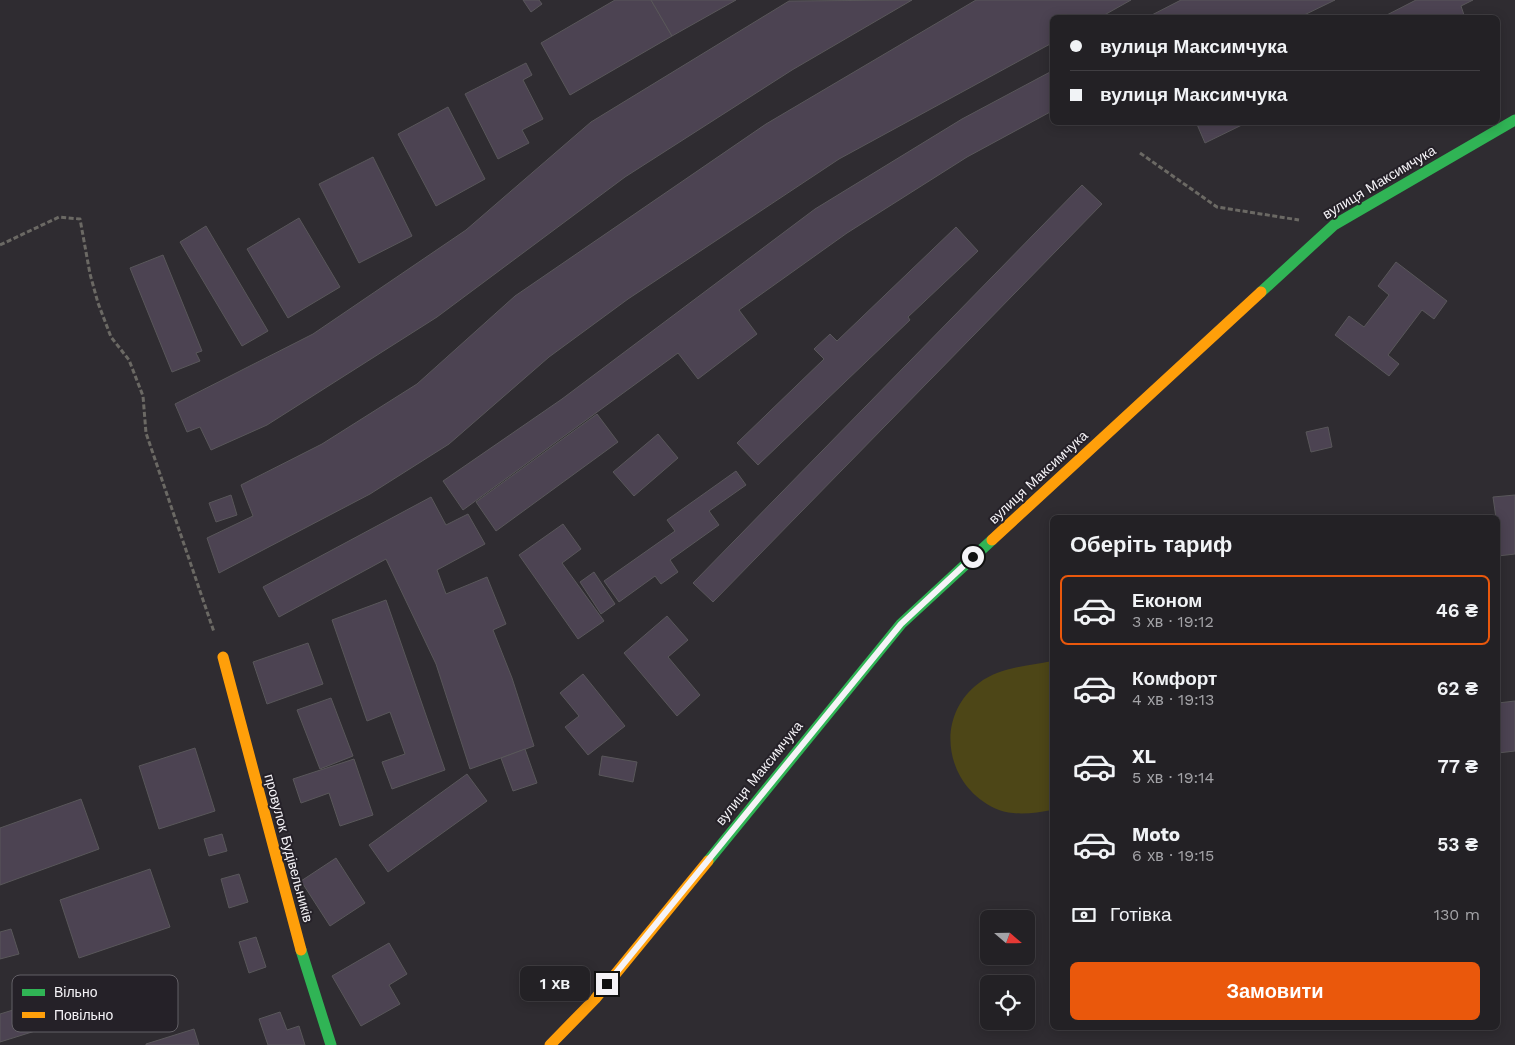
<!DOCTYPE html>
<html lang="uk">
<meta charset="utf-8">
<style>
body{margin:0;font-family:"Work Sans",sans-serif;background:#2f2e32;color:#f1f3f6;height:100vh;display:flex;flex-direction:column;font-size:19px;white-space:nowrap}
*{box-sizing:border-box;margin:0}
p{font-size:16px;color:#a3a3a7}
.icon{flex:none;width:28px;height:28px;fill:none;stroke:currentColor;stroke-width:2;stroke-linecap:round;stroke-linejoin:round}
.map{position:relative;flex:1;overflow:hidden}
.panel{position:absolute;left:1050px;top:515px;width:450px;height:515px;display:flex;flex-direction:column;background:#232125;border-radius:8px;box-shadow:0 2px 12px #0003,0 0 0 1px #403e42}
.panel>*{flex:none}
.guide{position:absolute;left:1050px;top:15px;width:450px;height:110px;border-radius:8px;box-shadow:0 2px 12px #0003,0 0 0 1px #403e42;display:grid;align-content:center;height:110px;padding:0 20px;background:#232125}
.needle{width:32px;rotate:110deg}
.controls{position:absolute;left:980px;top:910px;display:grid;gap:10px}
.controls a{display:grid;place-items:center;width:55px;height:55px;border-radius:8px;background:#232125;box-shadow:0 2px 12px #0003,0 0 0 1px #403e42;font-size:25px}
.end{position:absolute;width:22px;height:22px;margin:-11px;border:6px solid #f5f3f7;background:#111;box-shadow:0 0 0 2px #111}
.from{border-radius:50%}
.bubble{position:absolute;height:35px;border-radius:8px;background:#232125;box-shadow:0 2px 12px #0003,0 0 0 1px #403e42;font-size:16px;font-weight:600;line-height:35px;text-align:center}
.guide b{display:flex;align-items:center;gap:18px;height:48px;font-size:19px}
.guide b+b{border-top:1px solid #403e42}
.guide i{width:12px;height:12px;background:#f1f3f6}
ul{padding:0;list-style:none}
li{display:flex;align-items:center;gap:15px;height:70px;margin:0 10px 8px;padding:0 10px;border:2px solid transparent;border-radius:8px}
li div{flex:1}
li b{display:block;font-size:19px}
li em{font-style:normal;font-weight:600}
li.selected{border-color:#ea580c}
li>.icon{width:45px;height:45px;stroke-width:1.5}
h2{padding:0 20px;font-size:22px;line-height:60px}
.pay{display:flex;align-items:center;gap:12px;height:55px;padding:0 20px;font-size:19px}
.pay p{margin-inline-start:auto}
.button{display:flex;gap:10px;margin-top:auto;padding:10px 20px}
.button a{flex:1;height:58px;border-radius:8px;background:#ea580c;color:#fff;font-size:20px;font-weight:600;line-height:58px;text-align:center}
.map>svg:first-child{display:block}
.green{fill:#4d4617}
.building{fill:#4c4352;stroke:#59575a}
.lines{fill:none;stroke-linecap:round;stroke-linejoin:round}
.path{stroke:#6b6964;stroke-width:3;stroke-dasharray:5 2.5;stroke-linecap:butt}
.fast{stroke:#30b455;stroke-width:11}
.slow{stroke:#ff9f0a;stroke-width:11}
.route{stroke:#f5f3f7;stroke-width:6}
.labels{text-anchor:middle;stroke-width:4;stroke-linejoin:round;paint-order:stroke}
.street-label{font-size:14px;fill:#f5f3f7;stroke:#252128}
.key{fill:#252128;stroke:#636066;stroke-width:1}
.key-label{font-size:14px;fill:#f5f3f7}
</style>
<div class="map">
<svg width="1515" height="1045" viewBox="0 0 1515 1045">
<rect width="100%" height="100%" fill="#2f2c31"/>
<path class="green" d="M 1052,661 L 1052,810 C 1035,813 1016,816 999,810 C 946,789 932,718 979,683 C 1000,667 1028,666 1052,661 Z"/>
<g class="building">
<path d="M 523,0 L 539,0 L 542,4 L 531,12 Z"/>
<path d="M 615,0 L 651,0 L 672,36 L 570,95 L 541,43 Z"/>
<path d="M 651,0 L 736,0 L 672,36 Z"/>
<path d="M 912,0 L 792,70 L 625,177 L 437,317 L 267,425 L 211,450 L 200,427 L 187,432 L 175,404 L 313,334 L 466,230 L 591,122 L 789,1 Z"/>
<path d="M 976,0 L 1131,0 L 1099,18 L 1052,18 L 1052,43 L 839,159 L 628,299 L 549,357 L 449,444 L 370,494 L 219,573 L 207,538 L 253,516 L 241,485 L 322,444 L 417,384 L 515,296 L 766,124 Z"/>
<path d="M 1181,0 L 1335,0 L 1298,18 L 1146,18 Z"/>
<path d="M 1416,0 L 1473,0 L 1461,6 L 1465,18 L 1381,18 Z"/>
<path d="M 526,63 L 532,75 L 523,80 L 543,119 L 522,130 L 529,143 L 498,159 L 465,94 Z"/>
<path d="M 1052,71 L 1052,111 L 967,157 L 847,233 L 739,310 L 757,334 L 698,379 L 678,353 L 463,510 L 443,481 L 562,399 L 815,209 L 962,119 Z"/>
<path d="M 448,107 L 485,179 L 436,206 L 398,134 Z"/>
<path d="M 1196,122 L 1248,122 L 1205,143 Z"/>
<path d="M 373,157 L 412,236 L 359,263 L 319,184 Z"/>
<path d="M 1082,185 L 1102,204 L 713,602 L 693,583 Z"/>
<path d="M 299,218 L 340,287 L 288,318 L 247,249 Z"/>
<path d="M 206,226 L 268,331 L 242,346 L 180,242 Z"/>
<path d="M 956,227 L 978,251 L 908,317 L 910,320 L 758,465 L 737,443 L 824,359 L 814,349 L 830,334 L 837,341 Z"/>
<path d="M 163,255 L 202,351 L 196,353 L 200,361 L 172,372 L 130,268 Z"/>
<path d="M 1396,262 L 1447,301 L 1434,319 L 1422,310 L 1388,355 L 1399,364 L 1389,376 L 1335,335 L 1349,316 L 1364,327 L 1389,295 L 1378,286 Z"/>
<path d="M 597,414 L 618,442 L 496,531 L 476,502 Z"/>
<path d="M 1328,427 L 1332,447 L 1311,452 L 1306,432 Z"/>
<path d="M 658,434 L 678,458 L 634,496 L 613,472 Z"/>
<path d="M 736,471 L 746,485 L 709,511 L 719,525 L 670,560 L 678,572 L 661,584 L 655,576 L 619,602 L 604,581 L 675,531 L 667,520 Z"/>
<path d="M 231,495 L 237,515 L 216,522 L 209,503 Z"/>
<path d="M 1515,495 L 1515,554 L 1498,556 L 1498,518 L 1496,518 L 1493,497 Z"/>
<path d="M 431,497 L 446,525 L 468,514 L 485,544 L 437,570 L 446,594 L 487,577 L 506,624 L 493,630 L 512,678 L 534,746 L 470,769 L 436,664 L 386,559 L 279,617 L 263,587 Z"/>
<path d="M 563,524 L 581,549 L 562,563 L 604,621 L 578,639 L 519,555 Z"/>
<path d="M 594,572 L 615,604 L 601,614 L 580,582 Z"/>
<path d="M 386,600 L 445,770 L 392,789 L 382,762 L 405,754 L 390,712 L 367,721 L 332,620 Z"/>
<path d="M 667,616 L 688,640 L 668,657 L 700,695 L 677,716 L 624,653 Z"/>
<path d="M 308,643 L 323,684 L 267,704 L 253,662 Z"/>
<path d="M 583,674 L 625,726 L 588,755 L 565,727 L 579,716 L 560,693 Z"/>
<path d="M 331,698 L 353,756 L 320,769 L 297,710 Z"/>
<path d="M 1515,701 L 1515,751 L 1498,753 L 1498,703 Z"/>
<path d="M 195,748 L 215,811 L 159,829 L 139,766 Z"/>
<path d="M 525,749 L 537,783 L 513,791 L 501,758 Z"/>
<path d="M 602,756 L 637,762 L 633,782 L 599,775 Z"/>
<path d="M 354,759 L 373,815 L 340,826 L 329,793 L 301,803 L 293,779 Z"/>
<path d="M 467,774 L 487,801 L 388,872 L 369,845 Z"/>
<path d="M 81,799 L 99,849 L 0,885 L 0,828 Z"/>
<path d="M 222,834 L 227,851 L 209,856 L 204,839 Z"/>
<path d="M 336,858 L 365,903 L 330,926 L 301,881 Z"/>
<path d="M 150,869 L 170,927 L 79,958 L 60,900 Z"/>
<path d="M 239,874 L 248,902 L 229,908 L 221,879 Z"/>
<path d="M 11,929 L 19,954 L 0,959 L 0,932 Z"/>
<path d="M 256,937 L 266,967 L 249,973 L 239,942 Z"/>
<path d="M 389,943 L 407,974 L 389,985 L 400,1004 L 361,1026 L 332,976 Z"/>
<path d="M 75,991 L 83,1016 L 0,1042 L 0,1014 Z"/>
<path d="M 280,1012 L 287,1030 L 299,1026 L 305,1045 L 268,1045 L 259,1019 Z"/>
<path d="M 194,1029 L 199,1045 L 146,1045 L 146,1044 Z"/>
</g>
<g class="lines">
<g class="path">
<path d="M 1140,153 L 1217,207 L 1299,220"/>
<path d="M 0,245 L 59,217 L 80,219 L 90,274 L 98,303 L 111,337 L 129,360 L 143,396 L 146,433 L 214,632"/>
</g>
<g class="fast">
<path d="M 1261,292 L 1334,225 L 1515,120"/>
<path d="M 708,861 L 901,624 L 992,540"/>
<path d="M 301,950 L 331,1045"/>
</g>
<g class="slow">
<path d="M 992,540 L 1261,292"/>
<path d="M 223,657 L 301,950"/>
<path d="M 550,1045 L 595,999 L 708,861"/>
</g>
</g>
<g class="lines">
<path class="route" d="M 607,984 L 901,624 L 973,557"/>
</g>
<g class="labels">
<g class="street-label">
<text transform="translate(1379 182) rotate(-31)" y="5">вулиця Максимчука</text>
<text transform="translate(1038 477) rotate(-43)" y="5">вулиця Максимчука</text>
<text transform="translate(759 773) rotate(-51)" y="5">вулиця Максимчука</text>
<text transform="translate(289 848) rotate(75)" y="5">провулок Будівельників</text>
</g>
</g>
<rect x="12" y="975" width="166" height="57" rx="8" class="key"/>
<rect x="22" y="989" width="23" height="7" fill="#30b455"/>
<rect x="22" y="1012" width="23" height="6" fill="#ff9f0a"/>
<g class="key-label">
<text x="54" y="997">Вільно</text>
<text x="54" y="1020">Повільно</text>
</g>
</svg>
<div class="controls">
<a><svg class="needle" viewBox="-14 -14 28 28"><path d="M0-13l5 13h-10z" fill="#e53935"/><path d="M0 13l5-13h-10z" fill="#a3a3a7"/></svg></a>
<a><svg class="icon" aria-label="locate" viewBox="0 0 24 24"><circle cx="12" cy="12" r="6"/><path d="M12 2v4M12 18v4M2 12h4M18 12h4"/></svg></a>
</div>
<i class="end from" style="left:973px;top:557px"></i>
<i class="end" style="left:607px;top:984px"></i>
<div class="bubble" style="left:520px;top:966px;width:70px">1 хв</div>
<div class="guide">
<b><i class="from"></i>вулиця Максимчука</b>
<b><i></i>вулиця Максимчука</b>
</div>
<section class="panel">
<h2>Оберіть тариф</h2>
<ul>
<li class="selected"><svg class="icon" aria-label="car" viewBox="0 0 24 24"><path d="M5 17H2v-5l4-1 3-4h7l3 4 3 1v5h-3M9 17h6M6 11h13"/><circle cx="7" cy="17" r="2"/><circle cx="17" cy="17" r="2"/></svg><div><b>Економ</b><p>3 хв · 19:12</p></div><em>46 ₴</em></li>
<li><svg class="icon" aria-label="car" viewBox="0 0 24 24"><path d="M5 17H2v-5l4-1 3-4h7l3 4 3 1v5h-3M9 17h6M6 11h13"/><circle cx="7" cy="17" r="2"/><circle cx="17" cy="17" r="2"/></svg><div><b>Комфорт</b><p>4 хв · 19:13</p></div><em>62 ₴</em></li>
<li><svg class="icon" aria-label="car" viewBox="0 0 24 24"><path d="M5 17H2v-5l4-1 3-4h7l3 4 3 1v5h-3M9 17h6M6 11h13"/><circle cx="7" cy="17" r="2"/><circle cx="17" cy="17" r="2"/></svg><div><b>XL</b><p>5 хв · 19:14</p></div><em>77 ₴</em></li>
<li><svg class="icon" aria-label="car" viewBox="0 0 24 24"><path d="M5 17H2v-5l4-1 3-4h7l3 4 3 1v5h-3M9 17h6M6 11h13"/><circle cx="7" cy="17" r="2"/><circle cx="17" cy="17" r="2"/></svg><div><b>Moto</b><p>6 хв · 19:15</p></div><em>53 ₴</em></li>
</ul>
<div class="pay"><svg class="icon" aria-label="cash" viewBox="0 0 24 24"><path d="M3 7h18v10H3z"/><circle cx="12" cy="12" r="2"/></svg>Готівка<p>130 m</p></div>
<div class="button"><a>Замовити</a></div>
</section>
</div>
